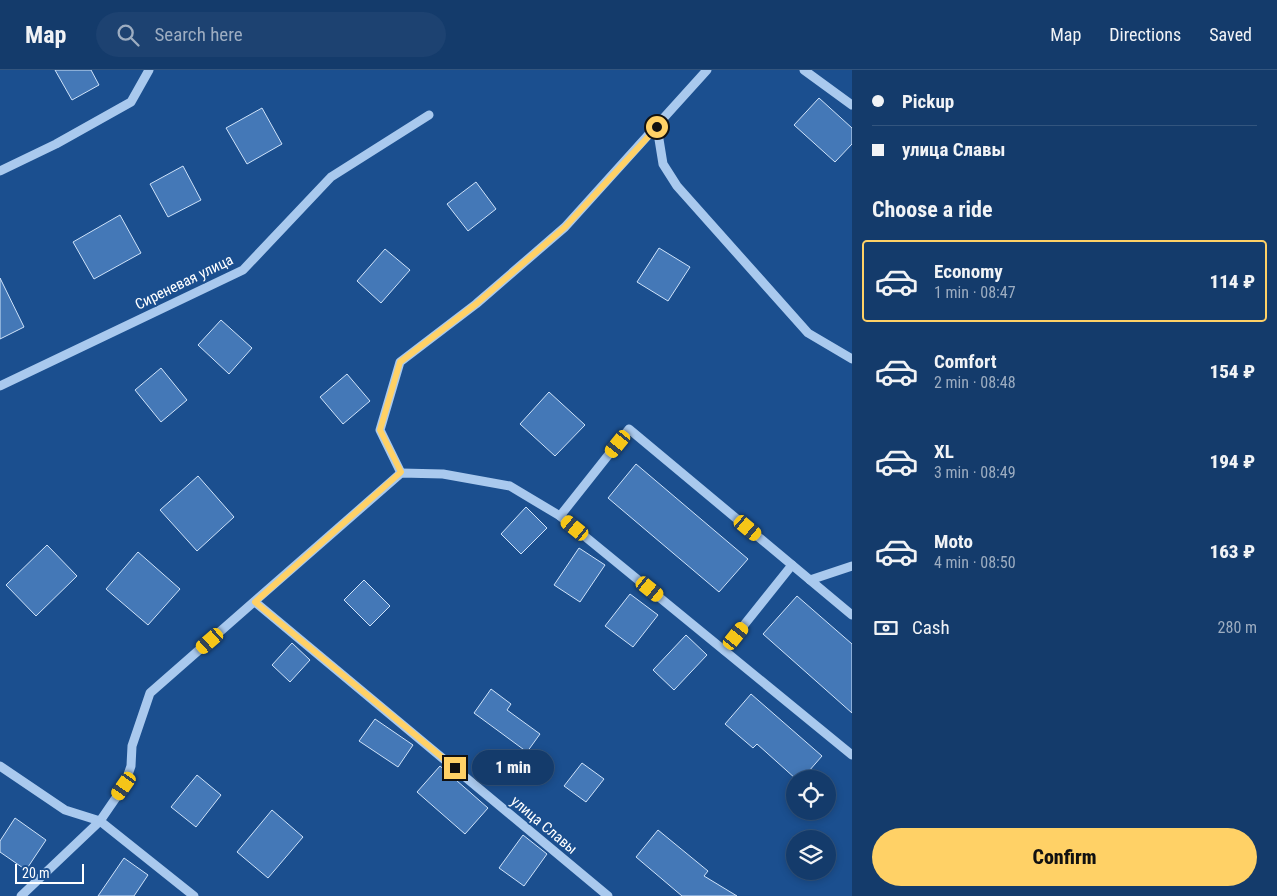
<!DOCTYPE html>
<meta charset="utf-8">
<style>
body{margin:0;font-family:"Roboto Condensed",sans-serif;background:#1d4271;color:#f1f3f6;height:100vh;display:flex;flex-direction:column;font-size:19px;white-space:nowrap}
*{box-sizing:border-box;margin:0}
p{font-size:16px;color:#9dadc1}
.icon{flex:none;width:28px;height:28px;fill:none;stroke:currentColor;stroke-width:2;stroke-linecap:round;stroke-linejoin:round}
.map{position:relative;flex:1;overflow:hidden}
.details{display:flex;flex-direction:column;background:#143b6b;width:425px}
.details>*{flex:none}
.hud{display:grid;align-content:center;height:110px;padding:0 20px;background:#143b6b}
.controls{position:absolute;left:786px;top:700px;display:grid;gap:10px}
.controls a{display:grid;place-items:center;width:50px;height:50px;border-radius:50%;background:#143b6b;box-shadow:0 2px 8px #0003,0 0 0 1px #33557e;font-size:25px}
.scale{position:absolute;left:15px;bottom:12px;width:69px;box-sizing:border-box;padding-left:5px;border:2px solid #fff;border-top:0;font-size:14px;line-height:18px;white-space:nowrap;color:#fff;-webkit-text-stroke:4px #1b4f8f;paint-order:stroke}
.end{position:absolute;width:22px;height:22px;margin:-11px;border:6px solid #ffd166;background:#111;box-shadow:0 0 0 2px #111}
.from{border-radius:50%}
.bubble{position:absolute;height:35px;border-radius:18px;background:#143b6b;box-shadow:0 2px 8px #0003,0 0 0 1px #33557e;font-size:16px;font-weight:800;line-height:35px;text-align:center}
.car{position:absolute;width:15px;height:30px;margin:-15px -8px;border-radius:6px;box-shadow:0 0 4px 1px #0007;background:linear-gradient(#f5c518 24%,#345 0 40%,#f5c518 0 76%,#345 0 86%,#f5c518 0)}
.hud b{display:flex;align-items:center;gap:18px;height:48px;font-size:19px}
.hud b+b{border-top:1px solid #33557e}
.hud i{width:12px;height:12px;background:#f1f3f6}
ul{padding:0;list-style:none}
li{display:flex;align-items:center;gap:15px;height:82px;margin:0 10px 8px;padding:0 10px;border:2px solid transparent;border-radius:5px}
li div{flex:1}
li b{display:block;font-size:19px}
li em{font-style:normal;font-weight:800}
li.on{border-color:#ffd166}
li>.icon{width:45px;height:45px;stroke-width:1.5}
h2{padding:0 20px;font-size:22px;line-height:60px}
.pay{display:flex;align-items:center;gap:12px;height:55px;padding:0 20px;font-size:19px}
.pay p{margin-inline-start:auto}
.cta{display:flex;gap:10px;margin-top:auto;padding:10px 20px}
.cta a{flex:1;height:58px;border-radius:30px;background:#ffd166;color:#111;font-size:20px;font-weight:800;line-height:58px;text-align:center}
header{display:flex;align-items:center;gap:30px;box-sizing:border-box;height:70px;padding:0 25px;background:#143b6b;border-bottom:1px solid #33557e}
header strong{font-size:24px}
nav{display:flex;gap:28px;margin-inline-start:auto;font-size:18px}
.search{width:350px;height:45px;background:#1d4271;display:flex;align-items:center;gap:12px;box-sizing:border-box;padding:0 18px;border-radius:28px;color:#9dadc1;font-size:19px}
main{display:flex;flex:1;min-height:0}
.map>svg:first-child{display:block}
.building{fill:#4478b7;stroke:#cfe3fa}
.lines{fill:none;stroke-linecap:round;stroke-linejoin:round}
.minor{stroke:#a9c9ee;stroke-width:9}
.route{stroke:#ffd166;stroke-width:6}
.labels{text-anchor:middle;stroke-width:4;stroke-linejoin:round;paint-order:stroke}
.street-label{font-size:15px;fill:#fff;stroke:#1b4f8f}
</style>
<header>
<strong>Map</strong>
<div class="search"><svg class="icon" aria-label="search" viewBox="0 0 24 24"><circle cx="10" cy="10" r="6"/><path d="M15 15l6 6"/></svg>Search here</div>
<nav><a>Map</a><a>Directions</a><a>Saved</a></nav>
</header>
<main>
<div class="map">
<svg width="852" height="826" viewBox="0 0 852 826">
<rect width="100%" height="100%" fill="#1b4f8f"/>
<g class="building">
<path d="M 55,0 L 91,0 L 99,15 L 72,30 Z"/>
<path d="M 819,28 L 852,58 L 852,74 L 835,92 L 794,55 Z"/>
<path d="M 262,38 L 282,74 L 247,94 L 226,58 Z"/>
<path d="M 183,96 L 201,130 L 168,147 L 150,114 Z"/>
<path d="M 476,112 L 496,139 L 468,161 L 447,134 Z"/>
<path d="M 120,145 L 141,183 L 94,209 L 73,172 Z"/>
<path d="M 659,178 L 690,197 L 668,231 L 637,212 Z"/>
<path d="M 385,179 L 410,200 L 381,233 L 357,211 Z"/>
<path d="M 0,208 L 24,257 L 0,269 Z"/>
<path d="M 221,250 L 252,278 L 229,304 L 198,275 Z"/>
<path d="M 161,298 L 187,330 L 161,352 L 135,320 Z"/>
<path d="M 347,304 L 370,331 L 343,354 L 320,327 Z"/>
<path d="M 549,322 L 585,355 L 555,386 L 520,354 Z"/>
<path d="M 636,394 L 748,489 L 719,522 L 608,428 Z"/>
<path d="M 198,406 L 234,447 L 197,481 L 160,440 Z"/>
<path d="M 526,437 L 547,458 L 521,484 L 501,464 Z"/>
<path d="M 47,475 L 77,506 L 36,546 L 6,515 Z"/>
<path d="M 579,478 L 605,495 L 580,532 L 554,515 Z"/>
<path d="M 138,482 L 180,519 L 148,555 L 106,519 Z"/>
<path d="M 364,510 L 390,536 L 370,556 L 344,530 Z"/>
<path d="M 630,524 L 658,545 L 633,577 L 605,556 Z"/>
<path d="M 797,526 L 852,574 L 852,643 L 763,564 Z"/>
<path d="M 686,565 L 707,585 L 674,620 L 653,600 Z"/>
<path d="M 292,573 L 310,590 L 290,612 L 272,595 Z"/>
<path d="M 491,619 L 511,634 L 507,640 L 540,664 L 527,682 L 474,643 Z"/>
<path d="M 751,624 L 822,686 L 802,709 L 796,709 L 757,674 L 753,678 L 725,654 Z"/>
<path d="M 375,649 L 413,675 L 398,697 L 359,671 Z"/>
<path d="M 582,693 L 604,709 L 586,732 L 564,716 Z"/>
<path d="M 440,696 L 488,738 L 465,764 L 417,722 Z"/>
<path d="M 197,705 L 221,725 L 196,757 L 171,737 Z"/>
<path d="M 272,740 L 303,767 L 268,808 L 237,782 Z"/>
<path d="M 15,748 L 46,770 L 26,800 L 0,782 L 0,771 Z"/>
<path d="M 658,760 L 708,801 L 704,806 L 737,826 L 682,826 L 636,787 Z"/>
<path d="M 523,765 L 547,784 L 524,816 L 499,798 Z"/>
<path d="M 124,788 L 148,805 L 134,826 L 98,826 Z"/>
</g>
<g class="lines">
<g class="minor">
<path d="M 804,0 L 852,35"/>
<path d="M 657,57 L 663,94 L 677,116 L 808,263 L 852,289"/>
<path d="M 0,101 L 56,74 L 131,32 L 149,0"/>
<path d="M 0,316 L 243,200 L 331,107 L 429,45"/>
<path d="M 401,403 L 380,360 L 400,292 L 476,234 L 565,157 L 707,0"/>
<path d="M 560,446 L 629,359 L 852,545"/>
<path d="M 810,510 L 852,496"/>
<path d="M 255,532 L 608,826"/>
<path d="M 724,580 L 792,495"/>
<path d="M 0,696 L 65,740 L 100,751 L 194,826"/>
<path d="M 21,826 L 100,751 L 124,716 L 131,696 L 132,676 L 150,623 L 401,403 L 443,404 L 510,416 L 560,446 L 852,685"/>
</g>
</g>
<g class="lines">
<path class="route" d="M 455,698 L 255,532 L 401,402 L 380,360 L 400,292 L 476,234 L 565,157 L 657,57"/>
</g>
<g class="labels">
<g class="street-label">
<text transform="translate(184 212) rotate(-26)" y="5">Сиреневая улица</text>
<text transform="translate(544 755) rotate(40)" y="5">улица Славы</text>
</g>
</g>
</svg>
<div class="controls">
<a><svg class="icon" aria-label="locate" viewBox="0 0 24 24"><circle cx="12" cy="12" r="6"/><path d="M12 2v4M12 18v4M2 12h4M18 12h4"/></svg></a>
<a><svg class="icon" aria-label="layers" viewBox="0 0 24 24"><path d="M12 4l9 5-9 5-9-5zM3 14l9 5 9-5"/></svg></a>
</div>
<div class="scale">20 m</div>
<i class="end from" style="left:657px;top:57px"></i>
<i class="end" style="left:455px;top:698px"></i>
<div class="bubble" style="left:472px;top:680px;width:82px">1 min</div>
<i class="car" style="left:618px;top:374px;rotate:219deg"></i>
<i class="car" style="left:575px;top:458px;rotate:309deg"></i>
<i class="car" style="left:748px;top:458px;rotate:130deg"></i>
<i class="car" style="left:650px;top:519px;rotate:129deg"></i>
<i class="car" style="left:736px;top:566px;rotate:39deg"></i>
<i class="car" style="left:210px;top:571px;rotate:229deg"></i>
<i class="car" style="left:124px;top:716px;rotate:215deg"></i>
</div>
<section class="details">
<div class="hud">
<b><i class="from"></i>Pickup</b>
<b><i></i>улица Славы</b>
</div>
<h2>Choose a ride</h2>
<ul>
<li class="on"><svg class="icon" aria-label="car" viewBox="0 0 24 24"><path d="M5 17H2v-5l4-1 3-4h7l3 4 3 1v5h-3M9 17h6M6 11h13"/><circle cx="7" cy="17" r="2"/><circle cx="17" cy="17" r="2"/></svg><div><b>Economy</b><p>1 min · 08:47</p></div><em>114 ₽</em></li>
<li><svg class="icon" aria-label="car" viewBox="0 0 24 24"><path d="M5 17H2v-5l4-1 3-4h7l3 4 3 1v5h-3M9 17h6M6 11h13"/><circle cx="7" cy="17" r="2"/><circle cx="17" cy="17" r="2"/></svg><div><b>Comfort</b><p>2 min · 08:48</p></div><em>154 ₽</em></li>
<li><svg class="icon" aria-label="car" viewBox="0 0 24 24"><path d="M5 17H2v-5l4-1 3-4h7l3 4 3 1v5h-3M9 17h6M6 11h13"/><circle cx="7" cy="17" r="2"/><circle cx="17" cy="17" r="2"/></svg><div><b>XL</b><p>3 min · 08:49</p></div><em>194 ₽</em></li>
<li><svg class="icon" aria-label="car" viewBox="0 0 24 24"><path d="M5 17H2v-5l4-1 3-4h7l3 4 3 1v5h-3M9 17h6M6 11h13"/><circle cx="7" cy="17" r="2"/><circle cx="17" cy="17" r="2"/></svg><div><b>Moto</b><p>4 min · 08:50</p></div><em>163 ₽</em></li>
</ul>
<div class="pay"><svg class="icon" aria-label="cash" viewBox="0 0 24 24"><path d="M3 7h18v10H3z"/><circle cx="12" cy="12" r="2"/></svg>Cash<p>280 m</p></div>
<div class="cta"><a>Confirm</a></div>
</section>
</main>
